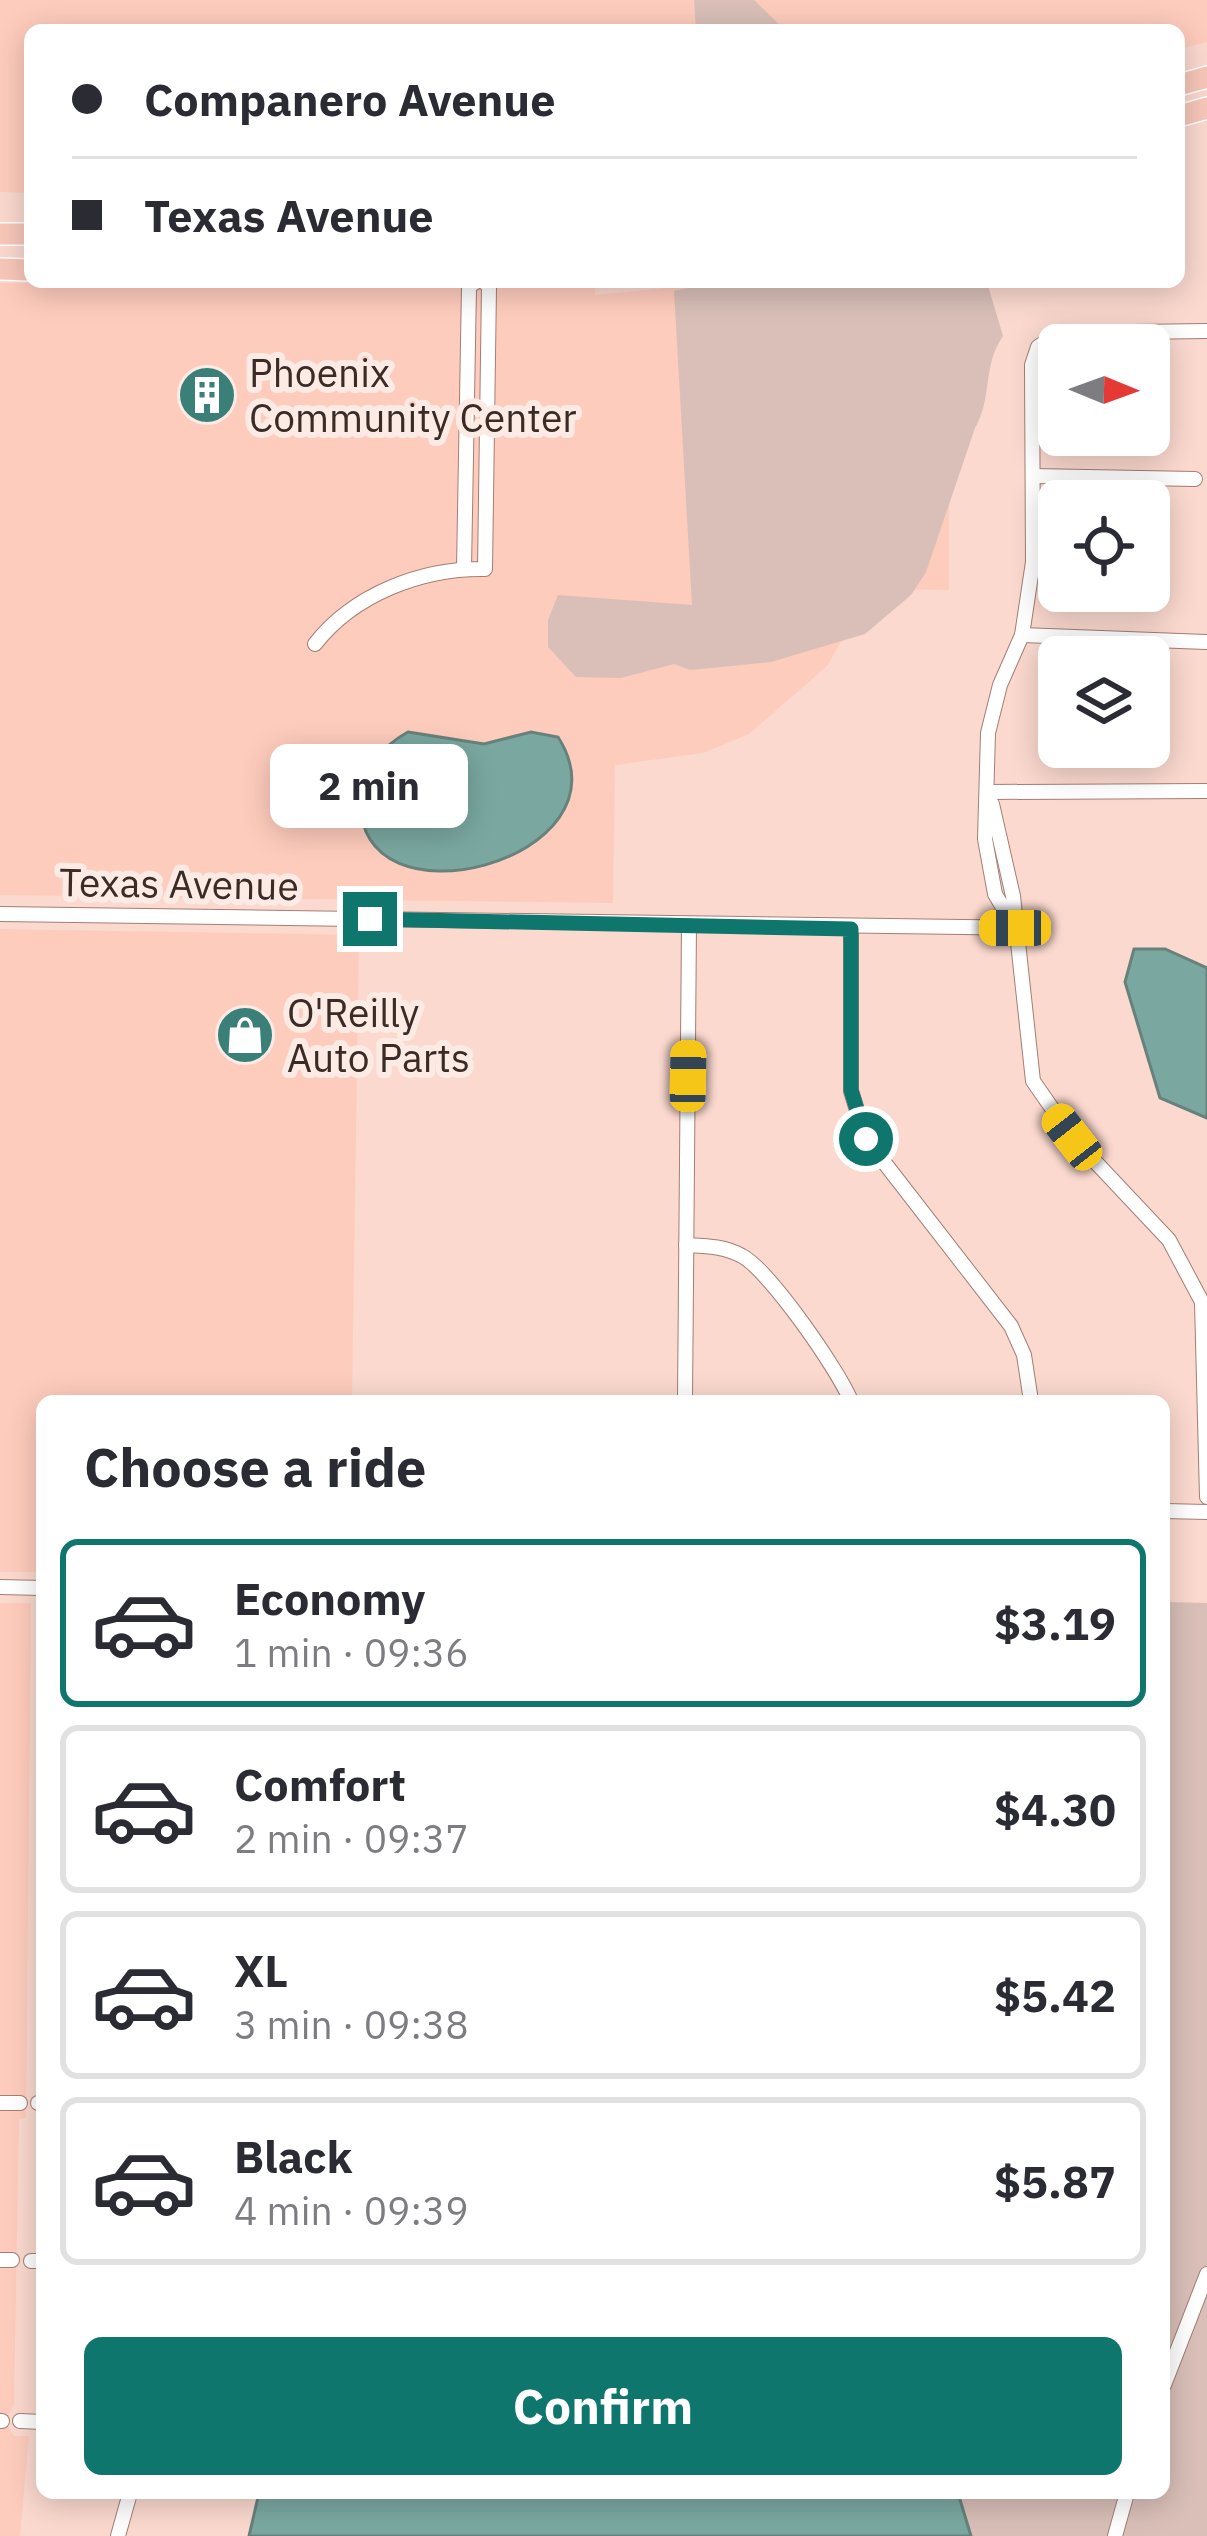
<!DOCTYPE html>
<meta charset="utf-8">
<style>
body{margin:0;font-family:"IBM Plex Sans",sans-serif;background:#f2f2f3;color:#2b2b33;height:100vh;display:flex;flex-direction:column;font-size:45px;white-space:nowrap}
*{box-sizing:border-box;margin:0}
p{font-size:39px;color:#7c7c81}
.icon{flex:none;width:66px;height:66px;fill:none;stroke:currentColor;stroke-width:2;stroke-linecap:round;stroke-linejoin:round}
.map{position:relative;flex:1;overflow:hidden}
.side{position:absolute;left:36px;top:1395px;width:1134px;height:1104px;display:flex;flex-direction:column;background:#fff;border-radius:18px;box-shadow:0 6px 30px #0003}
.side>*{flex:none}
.banner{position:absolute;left:24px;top:24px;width:1161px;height:264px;border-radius:18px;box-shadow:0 6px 30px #0003;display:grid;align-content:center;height:264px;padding:0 48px;background:#fff}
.needle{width:78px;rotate:91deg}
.controls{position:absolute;left:1038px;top:324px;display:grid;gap:24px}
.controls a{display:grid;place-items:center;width:132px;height:132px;border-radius:18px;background:#fff;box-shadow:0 6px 30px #0003;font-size:60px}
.end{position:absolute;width:54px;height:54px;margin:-27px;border:15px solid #0f766e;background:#fff;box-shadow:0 0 0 6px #fff}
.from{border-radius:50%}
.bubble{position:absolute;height:84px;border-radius:18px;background:#fff;box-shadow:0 6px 30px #0003;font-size:39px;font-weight:700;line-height:84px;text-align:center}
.car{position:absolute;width:36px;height:72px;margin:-36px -18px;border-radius:15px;box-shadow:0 0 9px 3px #0007;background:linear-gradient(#f5c518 24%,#345 0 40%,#f5c518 0 76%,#345 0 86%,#f5c518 0)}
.banner b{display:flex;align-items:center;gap:42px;height:114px;font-size:45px}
.banner b+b{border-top:3px solid #e1e1e2}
.banner i{width:30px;height:30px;background:#2b2b33}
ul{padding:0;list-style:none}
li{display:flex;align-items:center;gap:36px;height:168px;margin:0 24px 18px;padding:0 24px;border:6px solid #e1e1e2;border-radius:18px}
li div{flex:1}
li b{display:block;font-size:45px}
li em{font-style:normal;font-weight:700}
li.selected{border-color:#0f766e}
li>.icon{width:108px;height:108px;stroke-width:1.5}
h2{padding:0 48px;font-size:54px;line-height:144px}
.primary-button{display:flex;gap:24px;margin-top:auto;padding:24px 48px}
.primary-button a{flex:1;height:138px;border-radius:18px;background:#0f766e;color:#fff;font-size:48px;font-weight:700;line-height:138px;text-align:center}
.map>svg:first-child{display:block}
.built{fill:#feccbd}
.green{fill:#d9bfb8}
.water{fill:#7aa8a1;stroke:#67827c;stroke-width:3}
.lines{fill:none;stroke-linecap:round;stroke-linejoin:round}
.minor-casing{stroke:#a47e73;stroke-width:16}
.primary-casing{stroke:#fff;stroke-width:24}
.minor{stroke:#fff;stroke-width:14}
.primary{stroke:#f8c7b9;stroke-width:21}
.route{stroke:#0f766e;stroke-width:15}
.labels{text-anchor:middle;stroke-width:12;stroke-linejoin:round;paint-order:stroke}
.poi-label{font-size:39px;fill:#3a2b26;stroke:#fcebe5;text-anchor:start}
.street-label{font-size:39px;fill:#3a2b26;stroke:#fcebe5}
</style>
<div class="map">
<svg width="1207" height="2536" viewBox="0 0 1207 2536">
<rect width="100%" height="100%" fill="#fbd9cf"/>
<g class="built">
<path d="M 0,0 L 1207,0 L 1207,42 L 1184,48 L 1179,30 L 30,30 L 30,193 L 0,192 Z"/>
<path d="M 594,282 L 595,295 L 726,282 L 949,282 L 949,590 L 871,589 L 827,666 L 749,734 L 703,753 L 615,765 L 613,903 L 0,895 L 0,283 L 386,288 Z"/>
<path d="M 0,929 L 359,935 L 352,1401 L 42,1401 L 42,1572 L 0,1572 Z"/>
<path d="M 0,1603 L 31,1603 L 26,2118 L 19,2119 L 14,2405 L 5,2421 L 14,2436 L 29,2436 L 20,2536 L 0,2536 Z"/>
</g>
<g class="green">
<path d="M 694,0 L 754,0 L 785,30 L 696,30 Z"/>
<path d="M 719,282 L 987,282 L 1003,336 C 982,366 993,397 975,428 L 926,572 L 911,595 L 865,634 L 771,662 L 690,670 L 674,664 L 621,678 L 576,677 L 548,647 L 548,620 L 558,595 L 692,605 L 674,291 Z"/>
<path d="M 1164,1602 L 1207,1603 L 1207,2536 L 971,2536 L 958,2493 L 1164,2493 Z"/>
</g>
<g class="water">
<path d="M 408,732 L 484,744 L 531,732 L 558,737 C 637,860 351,935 361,797 C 364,768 384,745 408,732 Z"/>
<path d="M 1134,949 L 1165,949 L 1207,968 L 1207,1118 L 1160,1098 L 1125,982 Z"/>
<path d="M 259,2493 L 958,2493 L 971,2536 L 249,2536 Z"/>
</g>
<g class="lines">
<defs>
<g id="minor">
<path d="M 1033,476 L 1195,479"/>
<path d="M 464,569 L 469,286 L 476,282"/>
<path d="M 1022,635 L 1206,642"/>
<path d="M 315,644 C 354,594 422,568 485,569 L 489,286 L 484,282"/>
<path d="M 990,792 L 1207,791"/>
<path d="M 992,804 L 1013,896 L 1033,1081 L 1072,1137 L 1169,1240 L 1202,1302 L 1207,1497"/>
<path d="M 0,914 L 356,919"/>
<path d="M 370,919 L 1035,928"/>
<path d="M 1015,928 L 995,894 L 985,839 L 988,733 L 1000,685 L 1022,635 L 1033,562 L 1032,365 L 1038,347 L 1058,333 L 1207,331"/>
<path d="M 851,929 L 851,1091 L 866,1139 L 1011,1326 L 1024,1355 L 1031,1401"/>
<path d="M 686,1245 C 706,1246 724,1246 742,1256 C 769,1270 839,1371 851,1401"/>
<path d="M 685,1401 L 689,924"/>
<path d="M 1164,1511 L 1207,1512"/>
<path d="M 0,1587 L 42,1588"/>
<path d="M 0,2103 L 20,2103"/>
<path d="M 38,2103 L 42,2103"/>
<path d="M 0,2260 L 12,2260"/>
<path d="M 31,2261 L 42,2261"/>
<path d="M 1164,2385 L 1207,2274"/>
<path d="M 0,2421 L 2,2421"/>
<path d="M 20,2421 L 42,2422"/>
<path d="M 118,2536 L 130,2493"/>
<path d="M 1115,2536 L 1127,2493"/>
</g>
<g id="primary">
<path d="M 1179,85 L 1207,77"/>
<path d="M 1179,116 L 1207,108"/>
<path d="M 0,234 L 30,234"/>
<path d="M 0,269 L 30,270"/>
</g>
</defs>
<use href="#minor" class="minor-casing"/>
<use href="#primary" class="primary-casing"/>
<use href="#minor" class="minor"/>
<use href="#primary" class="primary"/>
</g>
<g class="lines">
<path class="route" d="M 370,919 L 851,929 L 851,1090 L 866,1139"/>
</g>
<defs>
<symbol id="building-disc" viewBox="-11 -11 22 22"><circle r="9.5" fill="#3a8079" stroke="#fcebe5"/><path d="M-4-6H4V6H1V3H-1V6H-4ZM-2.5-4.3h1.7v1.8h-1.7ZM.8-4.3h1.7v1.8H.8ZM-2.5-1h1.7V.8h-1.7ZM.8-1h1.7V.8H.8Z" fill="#fff"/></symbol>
<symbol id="shop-disc" viewBox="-11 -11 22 22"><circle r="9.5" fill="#3a8079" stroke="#fcebe5"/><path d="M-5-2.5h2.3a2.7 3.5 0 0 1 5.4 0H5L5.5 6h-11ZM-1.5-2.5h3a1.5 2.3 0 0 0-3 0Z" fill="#fff"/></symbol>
</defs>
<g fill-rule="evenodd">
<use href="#building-disc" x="174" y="362" width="66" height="66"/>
<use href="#shop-disc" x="212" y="1002" width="66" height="66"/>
</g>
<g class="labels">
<g class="poi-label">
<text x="249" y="387">Phoenix<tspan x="249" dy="45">Community Center</tspan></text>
<text x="287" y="1027">O'Reilly<tspan x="287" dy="45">Auto Parts</tspan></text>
</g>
<g class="street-label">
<text transform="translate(179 884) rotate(1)" y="14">Texas Avenue</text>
</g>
</g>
</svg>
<div class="controls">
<a><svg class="needle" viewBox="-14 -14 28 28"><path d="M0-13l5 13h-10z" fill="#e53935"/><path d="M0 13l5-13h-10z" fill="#7c7c81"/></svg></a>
<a><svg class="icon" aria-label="locate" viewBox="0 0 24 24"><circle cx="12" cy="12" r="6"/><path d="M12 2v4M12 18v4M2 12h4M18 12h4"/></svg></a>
<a><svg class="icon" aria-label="layers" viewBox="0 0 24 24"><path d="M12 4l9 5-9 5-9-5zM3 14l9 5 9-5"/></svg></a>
</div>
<i class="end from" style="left:866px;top:1139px"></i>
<i class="end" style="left:370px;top:919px"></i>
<div class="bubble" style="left:270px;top:744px;width:198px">2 min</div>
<i class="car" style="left:1015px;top:928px;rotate:270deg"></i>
<i class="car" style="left:688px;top:1076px;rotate:1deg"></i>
<i class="car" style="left:1072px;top:1137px;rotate:322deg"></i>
<div class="banner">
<b><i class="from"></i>Companero Avenue</b>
<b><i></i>Texas Avenue</b>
</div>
<section class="side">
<h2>Choose a ride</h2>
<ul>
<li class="selected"><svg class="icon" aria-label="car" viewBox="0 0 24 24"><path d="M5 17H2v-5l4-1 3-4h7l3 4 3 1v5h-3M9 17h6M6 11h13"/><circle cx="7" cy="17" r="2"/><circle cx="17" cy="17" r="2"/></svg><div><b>Economy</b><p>1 min · 09:36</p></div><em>$3.19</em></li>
<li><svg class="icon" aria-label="car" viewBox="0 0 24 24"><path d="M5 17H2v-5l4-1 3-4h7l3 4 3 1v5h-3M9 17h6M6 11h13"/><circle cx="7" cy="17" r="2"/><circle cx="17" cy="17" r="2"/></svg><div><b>Comfort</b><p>2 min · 09:37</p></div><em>$4.30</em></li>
<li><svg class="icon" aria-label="car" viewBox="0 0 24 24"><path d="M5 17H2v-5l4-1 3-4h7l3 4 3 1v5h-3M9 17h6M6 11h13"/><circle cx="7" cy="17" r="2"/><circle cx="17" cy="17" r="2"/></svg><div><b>XL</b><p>3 min · 09:38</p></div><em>$5.42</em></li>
<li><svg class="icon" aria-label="car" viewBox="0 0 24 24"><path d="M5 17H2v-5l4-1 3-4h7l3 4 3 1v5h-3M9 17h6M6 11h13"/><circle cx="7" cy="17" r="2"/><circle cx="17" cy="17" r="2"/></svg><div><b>Black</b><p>4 min · 09:39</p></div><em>$5.87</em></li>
</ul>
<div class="primary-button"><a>Confirm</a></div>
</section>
</div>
